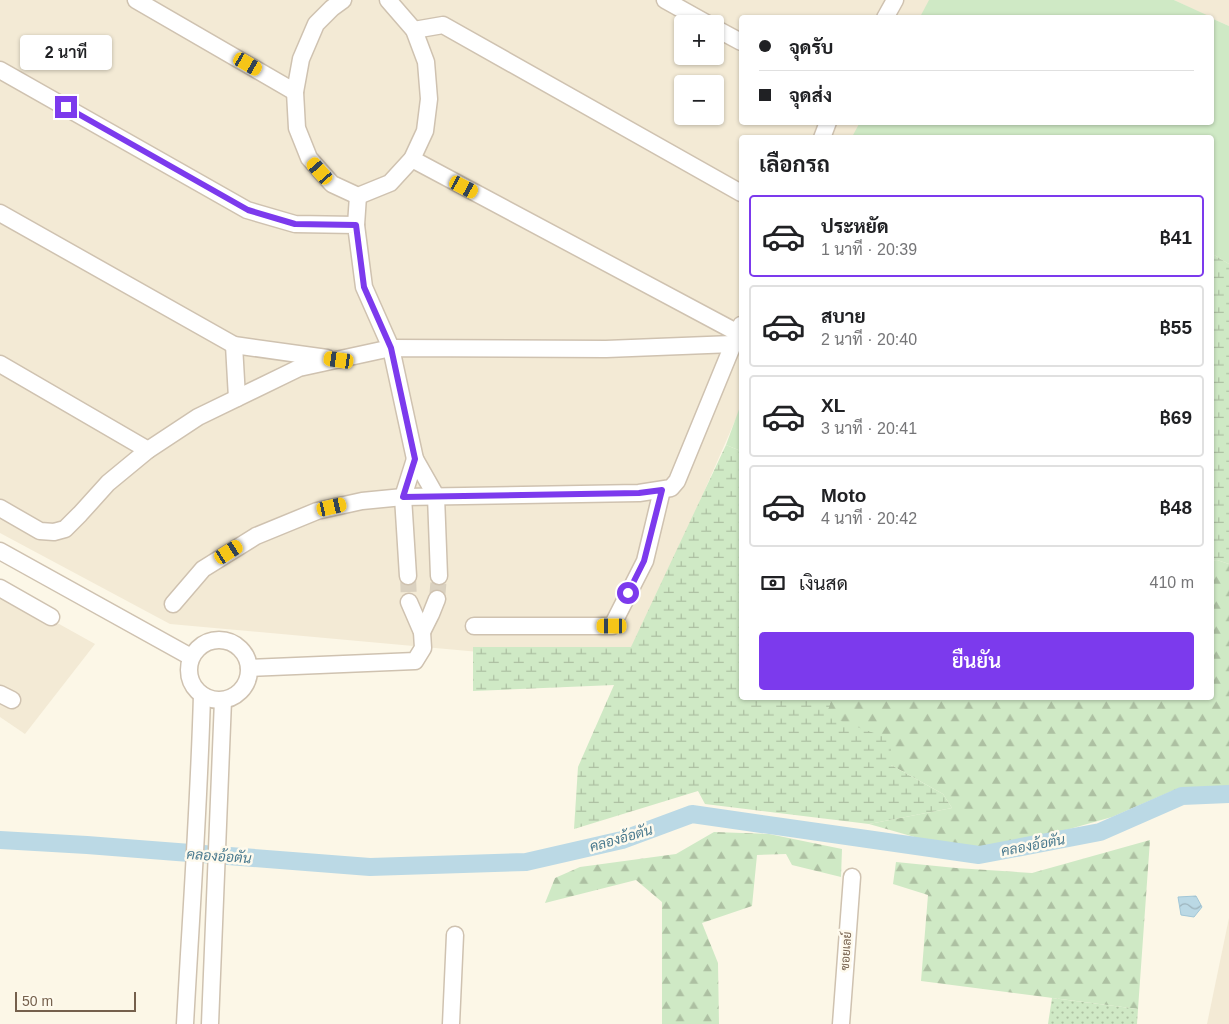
<!DOCTYPE html>
<html lang="th">
<meta charset="utf-8">
<style>
body{margin:0;font-family:Helvetica,Sarabun,sans-serif;background:#f6f6f6;color:#202124;height:100vh;display:flex;flex-direction:column;font-size:19px;white-space:nowrap}
*{box-sizing:border-box;margin:0}
p{font-size:16px;color:#757577}
.icon{flex:none;width:28px;height:28px;fill:none;stroke:currentColor;stroke-width:2;stroke-linecap:round;stroke-linejoin:round}
.map{position:relative;flex:1;overflow:hidden}
.sheet{position:absolute;left:739px;top:135px;width:475px;height:565px;display:flex;flex-direction:column;background:#fff;border-radius:5px;box-shadow:0 1px 4px #0004}
.sheet>*{flex:none}
.top-card{position:absolute;left:739px;top:15px;width:475px;height:110px;border-radius:5px;box-shadow:0 1px 4px #0004;display:grid;align-content:center;height:110px;padding:0 20px;background:#fff}
.controls{position:absolute;left:674px;top:15px;display:grid;gap:10px}
.controls a{display:grid;place-items:center;width:50px;height:50px;border-radius:5px;background:#fff;box-shadow:0 1px 4px #0004;font-size:25px}
.scale{position:absolute;left:15px;bottom:12px;width:121px;box-sizing:border-box;padding-left:5px;border:2px solid #75604c;border-top:0;font-size:14px;line-height:18px;white-space:nowrap;color:#75604c;-webkit-text-stroke:4px #fefaed;paint-order:stroke}
.end{position:absolute;width:22px;height:22px;margin:-11px;border:6px solid #7c3aed;background:#fff;box-shadow:0 0 0 2px #fff}
.from{border-radius:50%}
.bubble{position:absolute;height:35px;border-radius:5px;background:#fff;box-shadow:0 1px 4px #0004;font-size:16px;font-weight:600;line-height:35px;text-align:center}
.car{position:absolute;width:15px;height:30px;margin:-15px -8px;border-radius:6px;box-shadow:0 0 4px 1px #0007;background:linear-gradient(#f5c518 24%,#345 0 40%,#f5c518 0 76%,#345 0 86%,#f5c518 0)}
.top-card b{display:flex;align-items:center;gap:18px;height:48px;font-size:19px}
.top-card b+b{border-top:1px solid #e0e0e0}
.top-card i{width:12px;height:12px;background:#202124}
ul{padding:0;list-style:none}
li{display:flex;align-items:center;gap:15px;height:82px;margin:0 10px 8px;padding:0 10px;border:2px solid #e0e0e0;border-radius:5px}
li div{flex:1}
li b{display:block;font-size:19px}
li em{font-style:normal;font-weight:600}
li.on{border-color:#7c3aed}
li>.icon{width:45px;height:45px;stroke-width:1.5}
h2{padding:0 20px;font-size:22px;line-height:60px}
.pay{display:flex;align-items:center;gap:12px;height:55px;padding:0 20px;font-size:19px}
.pay p{margin-inline-start:auto}
.primary-button{display:flex;gap:10px;margin-top:auto;padding:10px 20px}
.primary-button a{flex:1;height:58px;border-radius:5px;background:#7c3aed;color:#fff;font-size:20px;font-weight:600;line-height:58px;text-align:center}
.map>svg:first-child{display:block}
.residential{fill:#f3ead5;fill-rule:evenodd}
.grass{fill:#cfe9c5}
.forest{fill:url(#forest-firs)}
.wetland{fill:url(#wetland-marsh)}
.garden{fill:url(#garden-dots)}
.water{fill:url(#water-waves);stroke:#a2c7d7}
.lines{fill:none;stroke-linecap:round;stroke-linejoin:round}
.canal{stroke:#bbd9e5;stroke-width:18}
.minor-tunnel{stroke:#dad1c0;stroke-width:16;stroke-dasharray:16 8;stroke-linecap:butt}
.minor-casing{stroke:#cfc2b0;stroke-width:19}
.minor{stroke:#fff;stroke-width:16}
.route{stroke:#7c3aed;stroke-width:6}
.labels{text-anchor:middle;stroke-width:5;stroke-linejoin:round;paint-order:stroke}
.street-label{font-size:12px;fill:#75604c;stroke:#fefaed}
.water-label{font-size:14px;font-style:italic;fill:#49798e;stroke:#fefaed}
</style>
<div class="map">
<svg width="1229" height="1024" viewBox="0 0 1229 1024">
<defs>
<pattern id="forest-firs" width="22" height="20" patternUnits="userSpaceOnUse" patternTransform="scale(1.25)"><rect width="22" height="20" fill="#cfe9c5"/><path d="M5 1l3.5 6h-7zM16 11l3.5 6h-7z" fill="#adc0a2"/></pattern>
<pattern id="wetland-marsh" width="20" height="14" patternUnits="userSpaceOnUse" patternTransform="scale(1.25)"><rect width="20" height="14" fill="#cfe9c5"/><path d="M1 5h8M5 5V1M11 12h8M15 12V8" fill="none" stroke="#adc0a2"/></pattern>
<pattern id="garden-dots" width="8" height="8" patternUnits="userSpaceOnUse" patternTransform="scale(1.25)"><rect width="8" height="8" fill="#cfe9c5"/><path d="M2 2h.1M6 6h.1" fill="none" stroke="#adc0a2" stroke-width="1.8" stroke-linecap="round"/></pattern>
<pattern id="water-waves" width="16" height="10" patternUnits="userSpaceOnUse" patternTransform="scale(1.25)"><rect width="16" height="10" fill="#bbd9e5"/><path d="M0 5q4-4 8 0t8 0" fill="none" stroke="#9db3bc"/></pattern>
</defs>
<rect width="100%" height="100%" fill="#fcf7e7"/>
<g class="residential">
<path d="M 0,0 L 930,0 L 921,17 L 741,18 L 741,122 L 862,123 L 854,137 L 741,138 L 741,407 L 635,650 L 501,654 L 170,624 L 0,533 ZM 682,24 L 715,24 L 715,56 L 682,56 ZM 682,84 L 715,84 L 715,116 L 682,116 Z"/>
<path d="M 1174,0 L 1229,0 L 1229,26 L 1211,18 Z"/>
<path d="M 0,591 L 95,644 L 25,734 L 0,717 Z"/>
<path d="M 1229,918 L 1229,1024 L 1207,1024 Z"/>
</g>
<g class="grass">
<path d="M 929,0 L 1174,0 L 1211,17 L 920,17 Z"/>
<path d="M 1211,18 L 1229,26 L 1229,264 L 1211,253 L 1211,138 L 852,137 L 860,122 L 1211,122 Z"/>
<path d="M 741,404 L 741,451 L 726,445 Z"/>
</g>
<g class="forest">
<path d="M 1217,560 L 1229,564 L 1229,787 L 1172,791 L 1112,817 L 1041,837 L 971,849 L 932,842 L 869,824 L 952,808 L 943,794 L 891,765 L 825,716 L 832,698 L 1211,698 L 1211,561 Z"/>
<path d="M 714,832 L 769,834 L 842,849 L 841,877 L 792,865 L 786,854 L 757,855 L 752,906 L 702,923 L 718,963 L 719,1024 L 662,1024 L 662,902 L 636,880 L 545,903 L 555,878 L 580,867 L 676,854 Z"/>
<path d="M 1150,840 L 1138,1009 L 921,981 L 928,895 L 893,884 L 896,862 L 956,868 L 1032,873 Z"/>
</g>
<g class="wetland">
<path d="M 1211,253 L 1229,264 L 1229,564 L 1217,560 L 1211,561 Z"/>
<path d="M 726,445 L 741,451 L 741,698 L 832,698 L 826,716 L 891,739 L 891,765 L 943,794 L 952,808 L 869,824 L 705,804 L 698,791 L 574,829 L 578,767 L 614,685 L 473,691 L 473,647 L 631,647 Z"/>
</g>
<path class="garden" d="M 1052,998 L 1138,1009 L 1137,1024 L 1048,1024 Z"/>
<path class="water" d="M 1196,896 L 1202,907 L 1194,917 L 1181,915 L 1178,897 Z"/>
<g class="lines">
<path class="canal" d="M 0,840 L 87,845 L 370,867 L 526,862 L 622,840 L 692,814 L 979,855 L 1100,832 L 1182,796 L 1229,794"/>
<g class="minor-tunnel">
<path d="M 408,576 L 409,602"/>
<path d="M 437,599 L 439,576"/>
</g>
<defs>
<g id="minor">
<path d="M 136,0 L 295,92"/>
<path d="M 343,0 L 332,8 L 316,24 L 301,59 L 295,92 L 297,128 L 309,158 L 332,184 L 358,196 L 390,183 L 412,159 L 425,131 L 429,99 L 426,62 L 414,30 L 388,0"/>
<path d="M 665,0 L 708,24"/>
<path d="M 885,18 L 895,0"/>
<path d="M 715,28 L 741,42"/>
<path d="M 414,30 L 443,25 L 741,193"/>
<path d="M 0,70 L 247,210 L 295,224 L 356,225 L 364,287 L 391,348 L 415,459 L 436,496 L 439,576"/>
<path d="M 822,138 L 828,122"/>
<path d="M 412,159 L 738,333"/>
<path d="M 0,213 L 234,345 L 327,358"/>
<path d="M 356,225 L 358,196"/>
<path d="M 234,345 L 237,398"/>
<path d="M 0,364 L 148,450"/>
<path d="M 0,508 L 40,531 L 54,532 L 65,529 L 80,514 L 108,483 L 148,450 L 198,417 L 299,368 L 391,348 L 606,349 L 733,344"/>
<path d="M 0,551 L 191,657"/>
<path d="M 408,576 L 403,497 L 415,459"/>
<path d="M 0,588 L 51,617"/>
<path d="M 173,604 L 203,569 L 256,536 L 317,511 L 362,501 L 403,497 L 639,493 L 671,488 L 677,481 L 741,325"/>
<path d="M 474,626 L 612,626 L 645,561 L 662,490"/>
<path d="M 422,632 L 431,614 L 437,599"/>
<circle cx="219" cy="670" r="30"/>
<path d="M 249,668 L 415,661 L 423,648 L 422,632 L 409,602"/>
<path d="M 0,694 L 12,700"/>
<path d="M 185,1024 C 191,914 199,805 202,695"/>
<path d="M 210,1024 L 223,700"/>
<path d="M 451,1024 L 455,935"/>
<path d="M 841,1024 L 852,877"/>
</g>
</defs>
<use href="#minor" class="minor-casing"/>
<use href="#minor" class="minor"/>
</g>
<g class="lines">
<path class="route" d="M 66,107 L 248,210 L 295,224 L 356,225 L 364,287 L 391,348 L 415,459 L 403,497 L 639,493 L 662,490 L 644,561 L 628,593"/>
</g>
<g class="labels">
<g class="street-label">
<text transform="translate(846 951) rotate(-86)" y="4">ซอยเลย์</text>
</g>
<g class="water-label">
<text transform="translate(621 838) rotate(-16)" y="5">คลองอ้อตัน</text>
<text transform="translate(1033 845) rotate(-11)" y="5">คลองอ้อตัน</text>
<text transform="translate(219 856) rotate(4)" y="5">คลองอ้อตัน</text>
</g>
</g>
</svg>
<div class="controls">
<a>+</a>
<a>−</a>
</div>
<div class="scale">50 m</div>
<i class="end from" style="left:628px;top:593px"></i>
<i class="end" style="left:66px;top:107px"></i>
<div class="bubble" style="left:20px;top:35px;width:92px">2 นาที</div>
<i class="car" style="left:248px;top:64px;rotate:120deg"></i>
<i class="car" style="left:320px;top:171px;rotate:319deg"></i>
<i class="car" style="left:464px;top:187px;rotate:118deg"></i>
<i class="car" style="left:339px;top:360px;rotate:278deg"></i>
<i class="car" style="left:332px;top:507px;rotate:77deg"></i>
<i class="car" style="left:229px;top:552px;rotate:58deg"></i>
<i class="car" style="left:612px;top:626px;rotate:270deg"></i>
<div class="top-card">
<b><i class="from"></i>จุดรับ</b>
<b><i></i>จุดส่ง</b>
</div>
<section class="sheet">
<h2>เลือกรถ</h2>
<ul>
<li class="on"><svg class="icon" aria-label="car" viewBox="0 0 24 24"><path d="M5 17H2v-5l4-1 3-4h7l3 4 3 1v5h-3M9 17h6M6 11h13"/><circle cx="7" cy="17" r="2"/><circle cx="17" cy="17" r="2"/></svg><div><b>ประหยัด</b><p>1 นาที · 20:39</p></div><em>฿41</em></li>
<li><svg class="icon" aria-label="car" viewBox="0 0 24 24"><path d="M5 17H2v-5l4-1 3-4h7l3 4 3 1v5h-3M9 17h6M6 11h13"/><circle cx="7" cy="17" r="2"/><circle cx="17" cy="17" r="2"/></svg><div><b>สบาย</b><p>2 นาที · 20:40</p></div><em>฿55</em></li>
<li><svg class="icon" aria-label="car" viewBox="0 0 24 24"><path d="M5 17H2v-5l4-1 3-4h7l3 4 3 1v5h-3M9 17h6M6 11h13"/><circle cx="7" cy="17" r="2"/><circle cx="17" cy="17" r="2"/></svg><div><b>XL</b><p>3 นาที · 20:41</p></div><em>฿69</em></li>
<li><svg class="icon" aria-label="car" viewBox="0 0 24 24"><path d="M5 17H2v-5l4-1 3-4h7l3 4 3 1v5h-3M9 17h6M6 11h13"/><circle cx="7" cy="17" r="2"/><circle cx="17" cy="17" r="2"/></svg><div><b>Moto</b><p>4 นาที · 20:42</p></div><em>฿48</em></li>
</ul>
<div class="pay"><svg class="icon" aria-label="cash" viewBox="0 0 24 24"><path d="M3 7h18v10H3z"/><circle cx="12" cy="12" r="2"/></svg>เงินสด<p>410 m</p></div>
<div class="primary-button"><a>ยืนยัน</a></div>
</section>
</div>
